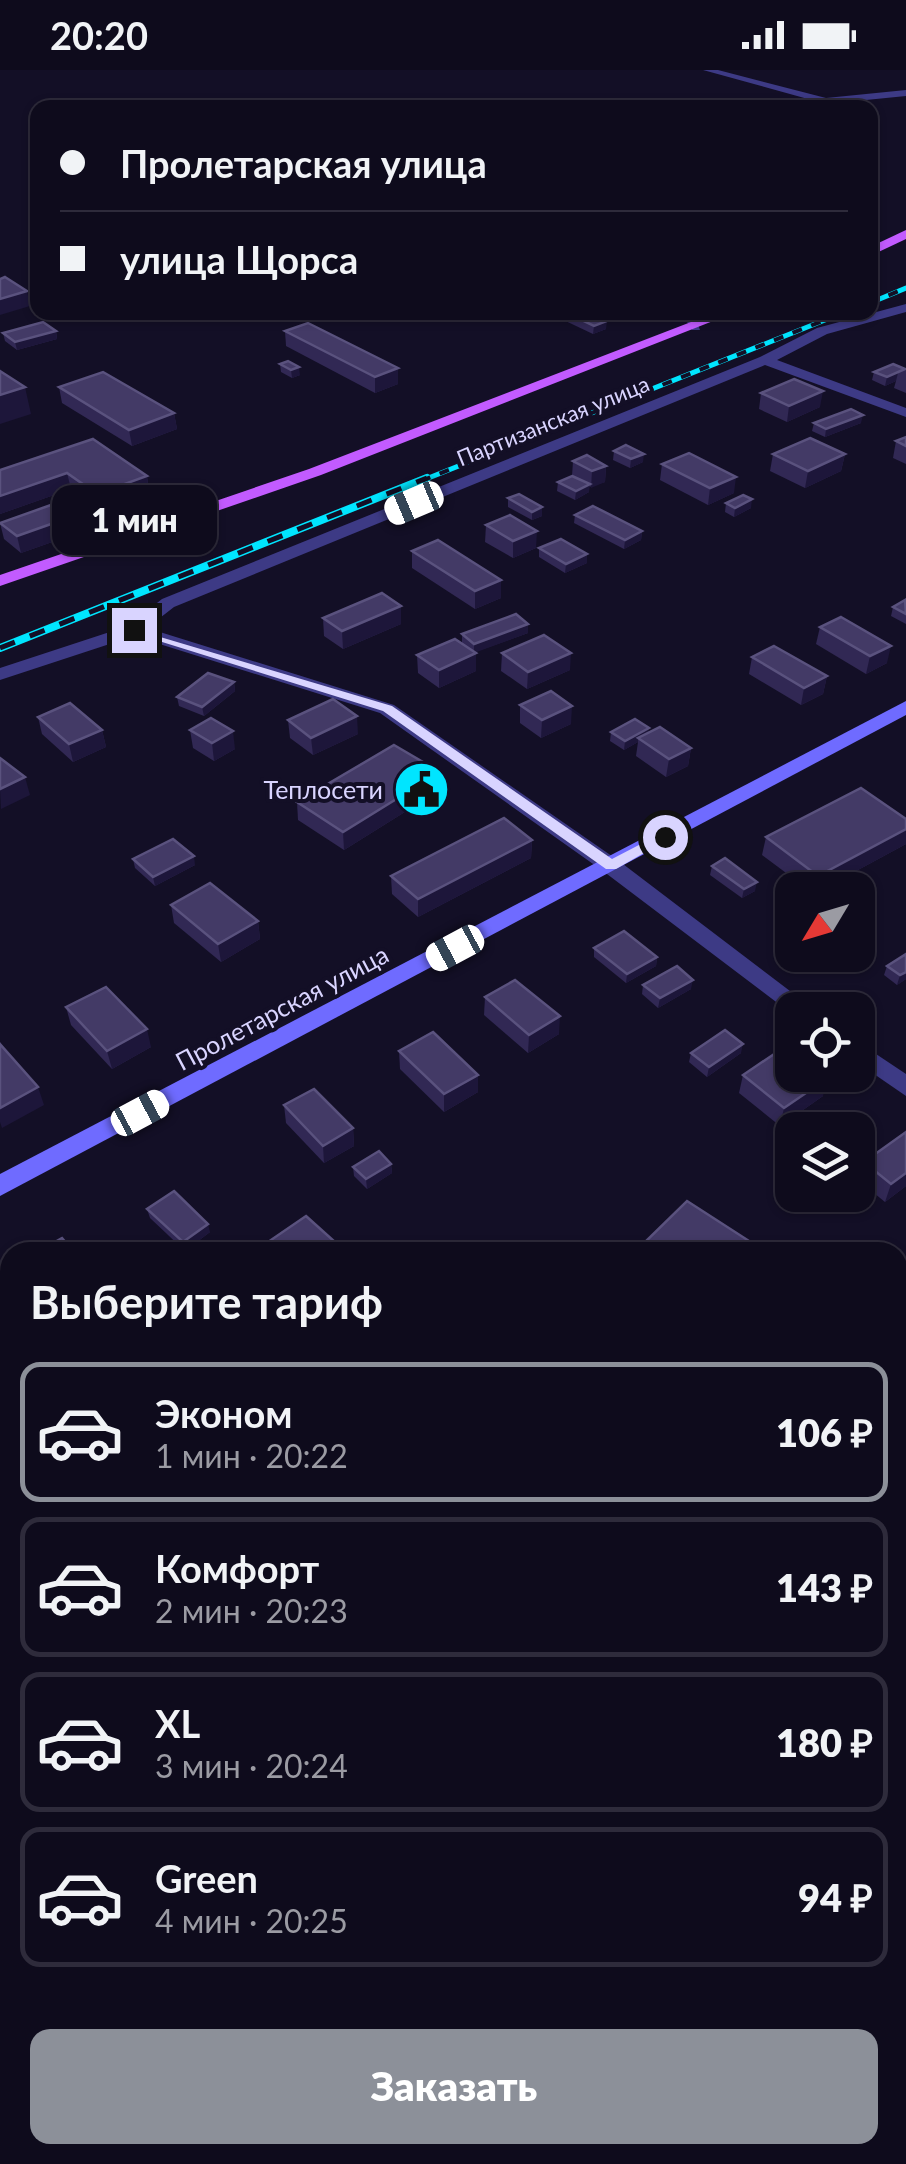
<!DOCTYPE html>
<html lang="ru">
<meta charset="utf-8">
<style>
body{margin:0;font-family:Lato,sans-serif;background:#1c1929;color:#f1f3f6;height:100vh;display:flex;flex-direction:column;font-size:38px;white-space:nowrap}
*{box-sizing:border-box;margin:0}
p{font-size:32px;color:#9b9ba3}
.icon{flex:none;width:55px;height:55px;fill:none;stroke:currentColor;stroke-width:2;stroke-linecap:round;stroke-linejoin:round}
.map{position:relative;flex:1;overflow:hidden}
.drawer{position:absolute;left:0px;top:1172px;width:908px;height:922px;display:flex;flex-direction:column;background:#0e0b1c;border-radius:30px 30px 0 0;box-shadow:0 2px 8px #0004,0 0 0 2px #2e2b3b}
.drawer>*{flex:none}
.hud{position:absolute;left:30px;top:30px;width:848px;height:220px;border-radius:20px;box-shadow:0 2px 8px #0004,0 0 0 2px #2e2b3b;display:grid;align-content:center;height:220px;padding:0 30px;background:#0e0b1c}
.needle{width:65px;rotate:232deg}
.fabs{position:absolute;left:775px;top:802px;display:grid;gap:20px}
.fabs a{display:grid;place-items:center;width:100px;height:100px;border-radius:20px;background:#0e0b1c;box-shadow:0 2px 8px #0004,0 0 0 2px #2e2b3b;font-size:50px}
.end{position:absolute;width:45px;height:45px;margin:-22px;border:12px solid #d9d4ff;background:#111;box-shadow:0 0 0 5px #111}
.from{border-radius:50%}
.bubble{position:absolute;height:70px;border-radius:20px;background:#0e0b1c;box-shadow:0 2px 8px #0004,0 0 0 2px #2e2b3b;font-size:32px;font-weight:800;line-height:70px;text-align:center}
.car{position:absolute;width:30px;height:60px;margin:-30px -15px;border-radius:12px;box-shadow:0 0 8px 2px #0007;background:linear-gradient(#fff 24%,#345 0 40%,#fff 0 76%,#345 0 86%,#fff 0)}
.hud b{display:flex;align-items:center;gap:35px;height:95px;font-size:38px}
.hud b+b{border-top:2px solid #2e2b3b}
.hud i{width:25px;height:25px;background:#f1f3f6}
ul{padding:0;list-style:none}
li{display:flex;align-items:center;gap:30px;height:140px;margin:0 20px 15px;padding:0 10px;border:5px solid #2e2b3b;border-radius:20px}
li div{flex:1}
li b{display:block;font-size:38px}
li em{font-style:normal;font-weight:800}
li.on{border-color:#8c9099}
li>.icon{width:90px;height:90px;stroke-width:1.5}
h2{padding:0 30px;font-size:45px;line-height:120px}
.cta{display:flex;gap:20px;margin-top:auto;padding:20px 30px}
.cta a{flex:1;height:115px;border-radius:20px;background:#8c9099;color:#fff;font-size:40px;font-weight:800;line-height:115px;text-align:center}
.status{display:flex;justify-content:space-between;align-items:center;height:70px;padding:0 50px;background:#0e0b1c;direction:ltr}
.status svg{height:28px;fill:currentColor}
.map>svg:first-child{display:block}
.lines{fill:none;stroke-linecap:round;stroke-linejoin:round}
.lane{fill:#3d3a85;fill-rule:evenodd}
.street{fill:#3d3a85;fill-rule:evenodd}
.secondary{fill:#6f6bff;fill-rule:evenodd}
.primary{fill:#c25bff;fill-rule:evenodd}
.rail-far1-casing{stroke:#00e5ff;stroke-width:5}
.rail-casing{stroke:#00e5ff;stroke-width:8}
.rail-far1{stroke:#130f26;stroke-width:4;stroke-dasharray:10;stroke-linecap:butt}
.rail{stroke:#130f26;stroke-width:5;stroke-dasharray:16;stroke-linecap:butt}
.wall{fill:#312854}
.shaded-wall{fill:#1d163a}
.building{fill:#433a66;stroke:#5a527e;stroke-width:2.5}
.route{fill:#d9d4ff}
.labels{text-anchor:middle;stroke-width:8;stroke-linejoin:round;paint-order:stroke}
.far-street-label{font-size:22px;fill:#d9d4ff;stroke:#130f26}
.poi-label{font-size:25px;fill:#d9d4ff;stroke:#130f26;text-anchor:end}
.street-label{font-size:25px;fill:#d9d4ff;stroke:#130f26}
</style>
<div class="status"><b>20:20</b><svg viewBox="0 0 49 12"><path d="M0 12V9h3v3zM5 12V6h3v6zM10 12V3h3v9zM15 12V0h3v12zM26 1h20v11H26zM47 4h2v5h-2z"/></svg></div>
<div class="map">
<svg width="906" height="2094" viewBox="0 0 906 2094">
<rect width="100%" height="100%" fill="#130f26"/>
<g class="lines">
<g class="lane">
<path d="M 703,0 L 718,0 L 826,28 L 906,20 L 906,26 L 826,34 Z"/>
<path d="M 681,242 L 693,242 L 700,260 L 692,260 Z"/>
</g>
<g class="street">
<path d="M 906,234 L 906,242 L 827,264 L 777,290 L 906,338 L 906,347 L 765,295 L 174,537 L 147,558 L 394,635 L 619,791 L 815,940 L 792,940 L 792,944 L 603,801 L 380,643 L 134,566 L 0,610 L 0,598 L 128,556 L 162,529 L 760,287 L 817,258 Z"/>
<path d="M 858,972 L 906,1004 L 906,1026 L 858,993 Z"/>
<path d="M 10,1849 L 10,1891 L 0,1895 L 0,1853 Z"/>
<path d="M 906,1922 L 906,1970 L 898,1973 L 898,1926 Z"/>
<path d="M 808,2085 L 849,2085 L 845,2094 L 804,2094 Z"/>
</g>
<path class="secondary" d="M 906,631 L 906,645 L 0,1126 L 0,1104 Z"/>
<g class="primary">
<path d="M 906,160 L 906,169 L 870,186 L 870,177 Z"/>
<path d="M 717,242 L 736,242 L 321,405 L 0,516 L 0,505 L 309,399 Z"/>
</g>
<defs>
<g id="rail-far1">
<path d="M 870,233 L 906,218"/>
<path d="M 421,411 L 845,242"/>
</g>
<path id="rail" d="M 0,578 L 427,408"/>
</defs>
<use href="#rail-far1" class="rail-far1-casing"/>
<use href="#rail" class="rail-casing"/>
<use href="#rail-far1" class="rail-far1"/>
<use href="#rail" class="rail"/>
</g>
<g class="wall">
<path d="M 555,242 L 588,242 L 606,259 L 593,264 L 555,246 Z"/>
<path d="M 56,261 L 57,269 L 17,280 L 5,271 L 3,263 Z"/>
<path d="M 285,261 L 398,314 L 375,323 L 286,276 Z"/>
<path d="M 280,294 L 300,305 L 292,308 L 281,302 Z"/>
<path d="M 906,299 L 906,323 L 894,318 L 896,311 L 885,316 L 872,310 L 874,302 Z"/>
<path d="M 59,317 L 174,343 L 177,359 L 132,376 L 62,333 Z"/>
<path d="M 761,323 L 820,337 L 787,352 L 759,339 Z"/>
<path d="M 814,353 L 861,353 L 825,367 L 812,361 Z"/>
<path d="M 906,367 L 906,394 L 893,388 L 896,371 Z"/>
<path d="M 614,381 L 643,392 L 630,398 L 613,390 Z"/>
<path d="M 773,384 L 845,384 L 841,401 L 805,418 L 770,401 Z"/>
<path d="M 573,391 L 606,396 L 605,412 L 589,417 L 589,422 L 575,430 L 557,421 L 558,412 L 572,406 Z"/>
<path d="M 662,394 L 734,423 L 708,435 L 660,410 Z"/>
<path d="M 0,400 L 147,406 L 149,423 L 100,441 L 71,419 L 0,444 Z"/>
<path d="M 508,428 L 542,437 L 542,446 L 532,450 L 508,437 Z"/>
<path d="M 726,433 L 751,438 L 734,447 L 725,442 Z"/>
<path d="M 575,445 L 642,461 L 641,470 L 624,479 L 574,453 Z"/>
<path d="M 68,448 L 72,465 L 21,483 L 4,469 L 0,453 Z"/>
<path d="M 486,455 L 536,478 L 513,488 L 485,472 Z"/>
<path d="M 539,478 L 587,484 L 587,493 L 565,503 L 539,487 Z"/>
<path d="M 412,481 L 501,510 L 501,528 L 475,539 L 412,498 Z"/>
<path d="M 906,531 L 906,554 L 891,546 L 893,537 Z"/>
<path d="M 323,548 L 401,554 L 343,579 L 324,566 Z"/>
<path d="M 528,554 L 528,563 L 475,582 L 476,601 L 439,618 L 418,603 L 417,585 L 462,573 L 462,564 Z"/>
<path d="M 820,557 L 887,593 L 866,604 L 816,574 Z"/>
<path d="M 502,583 L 570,600 L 527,619 L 501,601 Z"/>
<path d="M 752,587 L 827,606 L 823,624 L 801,635 L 749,604 Z"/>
<path d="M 234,612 L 235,621 L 204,646 L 179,636 L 177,627 Z"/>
<path d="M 520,635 L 571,654 L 541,668 L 520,653 Z"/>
<path d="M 38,647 L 102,660 L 106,677 L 73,692 L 42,664 Z"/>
<path d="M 288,650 L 358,664 L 313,685 L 290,668 Z"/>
<path d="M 190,660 L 235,679 L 214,691 L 193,678 Z"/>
<path d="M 611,662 L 648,663 L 691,678 L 688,696 L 666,707 L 636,686 L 638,672 L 624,680 L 610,671 Z"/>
<path d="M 440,702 L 440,720 L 344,780 L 298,750 L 297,732 Z"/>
<path d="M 906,749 L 906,774 L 821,820 L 809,820 L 762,785 L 766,767 Z"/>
<path d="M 532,770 L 531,788 L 418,847 L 392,824 L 391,806 Z"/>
<path d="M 133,789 L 195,795 L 155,816 L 135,798 Z"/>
<path d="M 712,796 L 755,821 L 742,828 L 710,805 Z"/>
<path d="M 171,835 L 258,851 L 260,869 L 221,892 L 174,853 Z"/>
<path d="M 594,878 L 657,887 L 656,896 L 626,913 L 594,887 Z"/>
<path d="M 906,884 L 906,909 L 897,915 L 884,905 L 887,896 Z"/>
<path d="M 643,915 L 691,919 L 658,938 L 642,924 Z"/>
<path d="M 485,927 L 559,964 L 528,983 L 484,945 Z"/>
<path d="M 66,937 L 151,977 L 112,999 L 71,955 Z"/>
<path d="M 399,981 L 478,1005 L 478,1022 L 444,1042 L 400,999 Z"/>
<path d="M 691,983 L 741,983 L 707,1007 L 689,992 Z"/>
<path d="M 743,1005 L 823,1026 L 780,1056 L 739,1023 Z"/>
<path d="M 284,1035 L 353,1058 L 354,1076 L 324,1093 L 286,1053 Z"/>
<path d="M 906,1062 L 906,1116 L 885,1132 L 858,1110 L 864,1092 Z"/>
<path d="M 391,1094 L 392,1103 L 367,1119 L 354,1106 L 353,1097 Z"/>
<path d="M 147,1139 L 210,1162 L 185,1181 L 150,1148 Z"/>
<path d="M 268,1172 L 280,1182 L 270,1182 Z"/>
<path d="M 906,1427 L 906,1446 L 898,1440 Z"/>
<path d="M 898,1510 L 906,1516 L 906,1570 L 898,1563 Z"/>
<path d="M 898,1565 L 906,1571 L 906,1723 L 898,1717 Z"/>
<path d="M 545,2085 L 667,2085 L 676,2094 L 554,2094 Z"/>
<path d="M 682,2085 L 723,2085 L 718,2094 L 692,2094 Z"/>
</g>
<g class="shaded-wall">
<path d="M 27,221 L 30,236 L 0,245 L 0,229 Z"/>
<path d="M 607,251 L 606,259 L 593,264 L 594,256 Z"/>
<path d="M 56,261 L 57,269 L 17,280 L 15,272 Z"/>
<path d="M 299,297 L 300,305 L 292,308 L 291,300 Z"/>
<path d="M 398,298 L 398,314 L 375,323 L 375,307 Z"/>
<path d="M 898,303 L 896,311 L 885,316 L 887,307 Z"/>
<path d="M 25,317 L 31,344 L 0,354 L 0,325 Z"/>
<path d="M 823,321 L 820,337 L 787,352 L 789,336 Z"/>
<path d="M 174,343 L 177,359 L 132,376 L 129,360 Z"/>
<path d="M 863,345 L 861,353 L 825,367 L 826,359 Z"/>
<path d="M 644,384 L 643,392 L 630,398 L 631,389 Z"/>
<path d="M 845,384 L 841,401 L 805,418 L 808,401 Z"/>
<path d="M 606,396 L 605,412 L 591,418 L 592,401 Z"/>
<path d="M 67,403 L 71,419 L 0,444 L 0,426 Z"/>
<path d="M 147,406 L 149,423 L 100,441 L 97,424 Z"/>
<path d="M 736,407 L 734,423 L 708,435 L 710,418 Z"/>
<path d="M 590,414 L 589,422 L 575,430 L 576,421 Z"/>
<path d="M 752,429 L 751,438 L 734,447 L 735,438 Z"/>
<path d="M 542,437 L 542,446 L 532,450 L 532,442 Z"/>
<path d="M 68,448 L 72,465 L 21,483 L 17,466 Z"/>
<path d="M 537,461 L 536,478 L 513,488 L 513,471 Z"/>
<path d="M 642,461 L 641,470 L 624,479 L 625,470 Z"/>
<path d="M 587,484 L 587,493 L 565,503 L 566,494 Z"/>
<path d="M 501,510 L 501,528 L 475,539 L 475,521 Z"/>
<path d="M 401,536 L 401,554 L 343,579 L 342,561 Z"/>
<path d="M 528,554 L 528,563 L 474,583 L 474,574 Z"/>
<path d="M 891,576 L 887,593 L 866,604 L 870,586 Z"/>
<path d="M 476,583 L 476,601 L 439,618 L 439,600 Z"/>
<path d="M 571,583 L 570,600 L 527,619 L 528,602 Z"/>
<path d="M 827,606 L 823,624 L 801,635 L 804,618 Z"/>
<path d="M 234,612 L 235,621 L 204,646 L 202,637 Z"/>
<path d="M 572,636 L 571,654 L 541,668 L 542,650 Z"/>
<path d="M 357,646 L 358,664 L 313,685 L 311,668 Z"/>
<path d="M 649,658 L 648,667 L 638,668 L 638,672 L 624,680 L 625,671 Z"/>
<path d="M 102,660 L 106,677 L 73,692 L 69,674 Z"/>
<path d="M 233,661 L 235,679 L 214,691 L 212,673 Z"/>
<path d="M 691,678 L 688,696 L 666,707 L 669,689 Z"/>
<path d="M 440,702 L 440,720 L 344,780 L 343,762 Z"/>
<path d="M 25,707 L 30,725 L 1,739 L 0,719 Z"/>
<path d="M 906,759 L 906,774 L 821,820 L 815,820 L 818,806 Z"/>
<path d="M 532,770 L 531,788 L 418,847 L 418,829 Z"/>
<path d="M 194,786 L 195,795 L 155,816 L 153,807 Z"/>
<path d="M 757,812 L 755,821 L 742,828 L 744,819 Z"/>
<path d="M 868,842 L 863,860 L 858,864 L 858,849 Z"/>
<path d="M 258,851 L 260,869 L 221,892 L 218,874 Z"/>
<path d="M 657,887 L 656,896 L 626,913 L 627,904 Z"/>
<path d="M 906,902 L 906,909 L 897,915 L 900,905 Z"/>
<path d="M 693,910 L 691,919 L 658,938 L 660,928 Z"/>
<path d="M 560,946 L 559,964 L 528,983 L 529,965 Z"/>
<path d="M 147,959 L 151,977 L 112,999 L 107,981 Z"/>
<path d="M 743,974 L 741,983 L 707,1007 L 709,997 Z"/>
<path d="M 478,1005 L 478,1022 L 444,1042 L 444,1024 Z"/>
<path d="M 828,1008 L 823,1026 L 780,1056 L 784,1038 Z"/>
<path d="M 38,1017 L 44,1035 L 2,1058 L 0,1052 L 0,1038 Z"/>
<path d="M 353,1058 L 354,1076 L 324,1093 L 323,1076 Z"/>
<path d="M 391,1094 L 392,1103 L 367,1119 L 366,1109 Z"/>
<path d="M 906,1103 L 906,1116 L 885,1132 L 891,1114 Z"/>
<path d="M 208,1154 L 210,1162 L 185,1181 L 183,1172 Z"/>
<path d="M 0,2045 L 10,2059 L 10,2065 L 0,2052 Z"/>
<path d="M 24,2085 L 29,2085 L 35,2094 L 30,2094 Z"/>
</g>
<g class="building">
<path d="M 5,207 L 27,221 L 0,229 L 0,209 Z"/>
<path d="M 565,242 L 588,242 L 607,251 L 594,256 Z"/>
<path d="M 43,252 L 56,261 L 15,272 L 3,263 Z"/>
<path d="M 308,253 L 398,298 L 375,307 L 285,261 Z"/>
<path d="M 288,291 L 299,297 L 291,300 L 280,294 Z"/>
<path d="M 893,294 L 905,299 L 887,307 L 874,302 Z"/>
<path d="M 0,301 L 25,317 L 0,325 Z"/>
<path d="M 103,302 L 174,343 L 129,360 L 59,317 Z"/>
<path d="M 794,309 L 823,321 L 789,336 L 761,323 Z"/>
<path d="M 851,339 L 863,345 L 826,359 L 814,353 Z"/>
<path d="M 906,367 L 906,376 L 896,371 Z"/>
<path d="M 810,368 L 845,384 L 808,401 L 773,384 Z"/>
<path d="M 93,369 L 147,406 L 97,424 L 67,403 L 0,426 L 0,400 Z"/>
<path d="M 626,375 L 644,384 L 631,389 L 614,381 Z"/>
<path d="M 689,383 L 736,407 L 710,418 L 662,394 Z"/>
<path d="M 587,385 L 606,396 L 592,401 L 573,391 Z"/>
<path d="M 572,406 L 590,414 L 576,421 L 558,412 Z"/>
<path d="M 519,424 L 542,437 L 532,442 L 508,428 Z"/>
<path d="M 743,425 L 752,429 L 735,438 L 726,433 Z"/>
<path d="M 51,435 L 68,448 L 17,466 L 0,453 Z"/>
<path d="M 593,436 L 642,461 L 625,470 L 575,445 Z"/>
<path d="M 510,445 L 537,461 L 513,471 L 486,455 Z"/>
<path d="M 561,469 L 587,484 L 566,494 L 539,478 Z"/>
<path d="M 438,470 L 501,510 L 475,521 L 412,481 Z"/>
<path d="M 382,523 L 401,536 L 342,561 L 323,548 Z"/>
<path d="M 905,530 L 906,544 L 893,537 Z"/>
<path d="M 516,544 L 528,554 L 474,574 L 462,564 Z"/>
<path d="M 841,547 L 891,576 L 870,586 L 820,557 Z"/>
<path d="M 544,565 L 571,583 L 528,602 L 502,583 Z"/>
<path d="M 455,569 L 476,583 L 439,600 L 417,585 Z"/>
<path d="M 774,576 L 827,606 L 804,618 L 752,587 Z"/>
<path d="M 208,603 L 234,612 L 202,637 L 177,627 Z"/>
<path d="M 551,621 L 572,636 L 542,650 L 520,635 Z"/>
<path d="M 333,629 L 357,646 L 311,668 L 288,650 Z"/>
<path d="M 70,633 L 102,660 L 69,674 L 38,647 Z"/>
<path d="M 211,648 L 233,661 L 212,673 L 190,660 Z"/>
<path d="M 635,649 L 649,658 L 625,671 L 611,662 Z"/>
<path d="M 660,657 L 691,678 L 669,689 L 638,668 Z"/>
<path d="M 394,675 L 440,702 L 343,762 L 297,732 Z"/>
<path d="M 0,688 L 25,707 L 0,719 Z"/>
<path d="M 861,718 L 906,749 L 906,759 L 818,806 L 766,767 Z"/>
<path d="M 504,748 L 532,770 L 418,829 L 391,806 Z"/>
<path d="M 173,769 L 194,786 L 153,807 L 133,789 Z"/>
<path d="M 725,788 L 757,812 L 744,819 L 712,796 Z"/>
<path d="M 210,813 L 258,851 L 218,874 L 171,835 Z"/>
<path d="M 858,836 L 868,842 L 858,849 Z"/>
<path d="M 624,861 L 657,887 L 627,904 L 594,878 Z"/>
<path d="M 906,884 L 906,902 L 900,905 L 887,896 Z"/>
<path d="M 677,896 L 693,910 L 660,928 L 643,915 Z"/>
<path d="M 515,910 L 560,946 L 529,965 L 485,927 Z"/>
<path d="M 106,917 L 147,959 L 107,981 L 66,937 Z"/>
<path d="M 725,960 L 743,974 L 709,997 L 691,983 Z"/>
<path d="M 433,962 L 478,1005 L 444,1024 L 399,981 Z"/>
<path d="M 0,974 L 38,1017 L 0,1038 Z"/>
<path d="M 786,976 L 792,981 L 792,1005 L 824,1005 L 828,1008 L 784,1038 L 743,1005 Z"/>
<path d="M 314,1019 L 353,1058 L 323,1076 L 284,1035 Z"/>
<path d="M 906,1062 L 906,1103 L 891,1114 L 864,1092 Z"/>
<path d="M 379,1081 L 391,1094 L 366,1109 L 353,1097 Z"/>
<path d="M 174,1121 L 208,1154 L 183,1172 L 147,1139 Z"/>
<path d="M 687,1131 L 763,1180 L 761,1182 L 649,1182 L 640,1177 Z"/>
<path d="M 306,1146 L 345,1181 L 280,1182 L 268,1172 Z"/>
<path d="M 62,1168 L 74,1182 L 37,1182 Z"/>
<path d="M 898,1510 L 906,1516 L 906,1559 L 898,1553 Z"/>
<path d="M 898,1565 L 906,1571 L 906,1705 L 898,1698 Z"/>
<path d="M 10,1634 L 10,1729 L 0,1717 L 0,1643 Z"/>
<path d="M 0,2052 L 10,2065 L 10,2085 L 24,2085 L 30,2094 L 0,2094 Z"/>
<path d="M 553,2085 L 667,2085 L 676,2094 L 562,2094 Z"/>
<path d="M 688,2085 L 723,2085 L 718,2094 L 698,2094 Z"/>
</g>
<path class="route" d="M 130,558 L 392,636 L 612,789 L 660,764 L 672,767 L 616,799 L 606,799 L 383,641 L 130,562 Z"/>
<defs>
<symbol id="civic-disc" viewBox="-11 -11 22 22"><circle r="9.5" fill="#00e5ff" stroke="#130f26"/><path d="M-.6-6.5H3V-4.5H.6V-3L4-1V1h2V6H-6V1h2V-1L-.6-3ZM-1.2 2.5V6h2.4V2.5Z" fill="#111"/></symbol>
</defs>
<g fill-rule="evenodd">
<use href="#civic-disc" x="390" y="688" width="63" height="63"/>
</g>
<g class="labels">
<g class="far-street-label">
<text transform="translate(553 351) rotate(-22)" y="8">Партизанская улица</text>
</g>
<g class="poi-label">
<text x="383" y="729">Теплосети</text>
</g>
<g class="street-label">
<text transform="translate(282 938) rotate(-28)" y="9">Пролетарская улица</text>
</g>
</g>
</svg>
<div class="fabs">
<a><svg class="needle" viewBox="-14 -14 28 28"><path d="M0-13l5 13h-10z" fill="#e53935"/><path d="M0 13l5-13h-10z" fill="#9b9ba3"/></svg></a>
<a><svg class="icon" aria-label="locate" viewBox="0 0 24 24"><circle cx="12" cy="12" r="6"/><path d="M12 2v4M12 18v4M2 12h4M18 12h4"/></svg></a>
<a><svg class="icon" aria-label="layers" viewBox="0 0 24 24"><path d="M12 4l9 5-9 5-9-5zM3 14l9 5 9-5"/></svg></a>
</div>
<i class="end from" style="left:665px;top:767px"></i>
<i class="end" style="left:134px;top:560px"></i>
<div class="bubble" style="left:52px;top:415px;width:165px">1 мин</div>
<i class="car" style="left:414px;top:433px;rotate:247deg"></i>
<i class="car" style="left:455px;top:878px;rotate:242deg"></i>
<i class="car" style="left:140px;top:1043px;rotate:62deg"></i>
<div class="hud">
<b><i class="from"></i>Пролетарская улица</b>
<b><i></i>улица Щорса</b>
</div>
<section class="drawer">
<h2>Выберите тариф</h2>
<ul>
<li class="on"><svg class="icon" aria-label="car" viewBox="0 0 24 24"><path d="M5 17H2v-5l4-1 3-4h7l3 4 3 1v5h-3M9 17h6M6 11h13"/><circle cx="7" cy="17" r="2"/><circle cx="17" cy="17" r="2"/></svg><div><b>Эконом</b><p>1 мин · 20:22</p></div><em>106 ₽</em></li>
<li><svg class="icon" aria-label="car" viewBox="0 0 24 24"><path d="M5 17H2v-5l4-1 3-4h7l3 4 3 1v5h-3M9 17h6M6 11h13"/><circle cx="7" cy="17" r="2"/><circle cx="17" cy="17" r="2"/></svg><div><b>Комфорт</b><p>2 мин · 20:23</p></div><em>143 ₽</em></li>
<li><svg class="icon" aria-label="car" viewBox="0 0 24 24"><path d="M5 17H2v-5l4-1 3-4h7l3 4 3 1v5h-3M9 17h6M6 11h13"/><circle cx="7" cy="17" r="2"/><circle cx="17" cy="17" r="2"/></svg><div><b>XL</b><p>3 мин · 20:24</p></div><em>180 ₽</em></li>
<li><svg class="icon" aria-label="car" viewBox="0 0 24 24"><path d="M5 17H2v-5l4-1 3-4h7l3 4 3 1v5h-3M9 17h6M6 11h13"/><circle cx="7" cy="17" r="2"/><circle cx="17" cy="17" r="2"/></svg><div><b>Green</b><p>4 мин · 20:25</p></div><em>94 ₽</em></li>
</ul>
<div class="cta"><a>Заказать</a></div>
</section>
</div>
